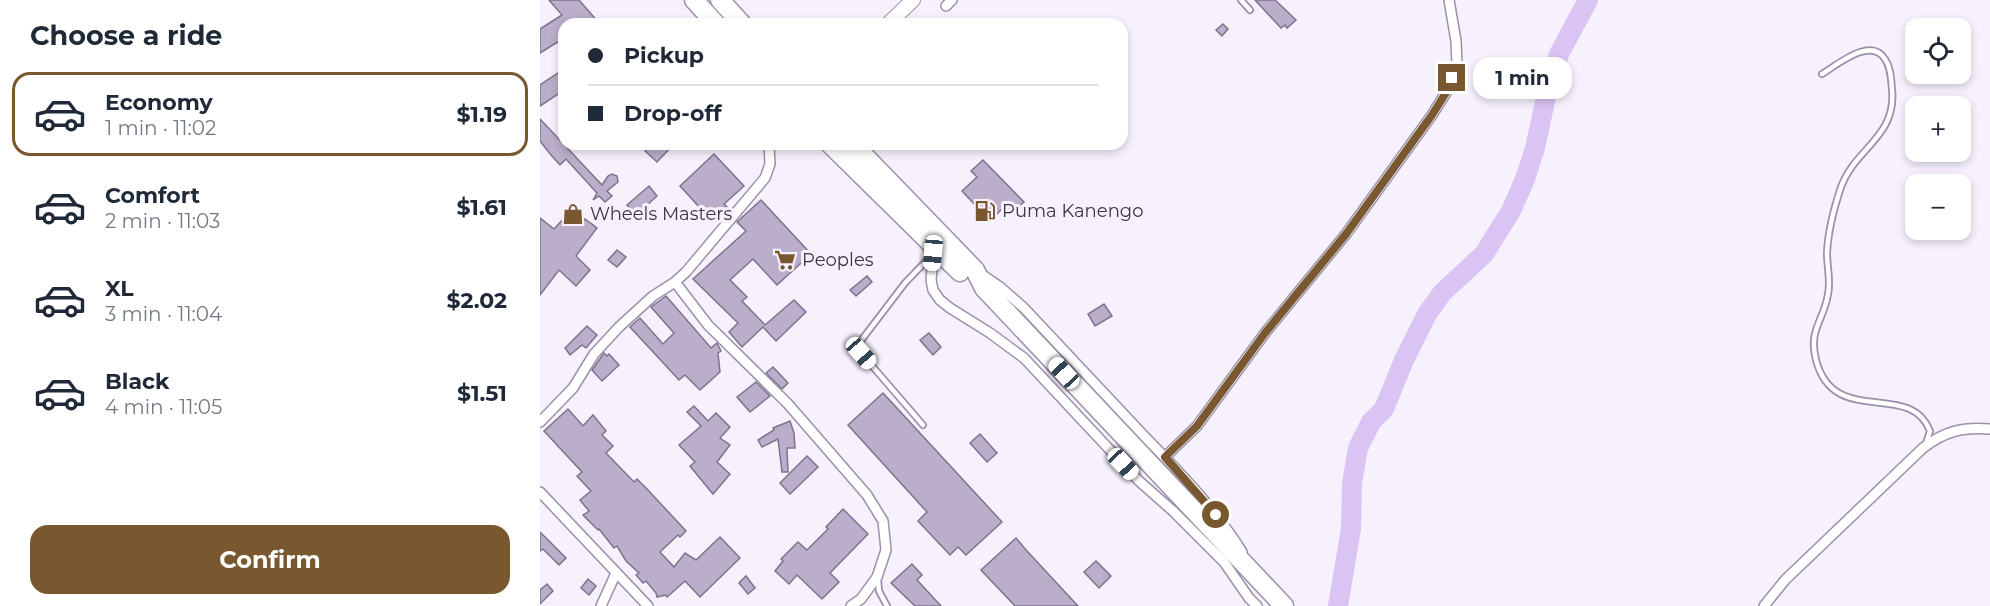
<!DOCTYPE html>
<meta charset="utf-8">
<style>
body{margin:0;font-family:Montserrat,sans-serif;background:#f6f6f7;color:#1f2937;height:100vh;display:flex;flex-direction:column;font-size:22px;white-space:nowrap}
*{box-sizing:border-box;margin:0}
p{font-size:20px;color:#747a83}
.icon{flex:none;width:33px;height:33px;fill:none;stroke:currentColor;stroke-width:2;stroke-linecap:round;stroke-linejoin:round}
.map{position:relative;flex:1;overflow:hidden}
.sheet{display:flex;flex-direction:column;background:#fff;width:540px}
.sheet>*{flex:none}
.banner{position:absolute;left:18px;top:18px;width:570px;height:132px;border-radius:18px;box-shadow:0 3px 9px #0003;display:grid;align-content:center;height:132px;padding:0 30px;background:#fff}
.tools{position:absolute;left:1365px;top:18px;display:grid;gap:12px}
.tools a{display:grid;place-items:center;width:66px;height:66px;border-radius:12px;background:#fff;box-shadow:0 3px 9px #0003;font-size:30px}
.end{position:absolute;width:27px;height:27px;margin:-14px;border:8px solid #79582f;background:#fff;box-shadow:0 0 0 3px #fff}
.from{border-radius:50%}
.bubble{position:absolute;height:42px;border-radius:18px;background:#fff;box-shadow:0 3px 9px #0003;font-size:20px;font-weight:700;line-height:42px;text-align:center}
.car{position:absolute;width:18px;height:36px;margin:-18px -9px;border-radius:8px;box-shadow:0 0 4px 2px #0007;background:linear-gradient(#fff 24%,#345 0 40%,#fff 0 76%,#345 0 86%,#fff 0)}
.banner b{display:flex;align-items:center;gap:21px;height:57px;font-size:22px}
.banner b+b{border-top:2px solid #e0e1e3}
.banner i{width:15px;height:15px;background:#1f2937}
ul{padding:0;list-style:none}
li{display:flex;align-items:center;gap:18px;height:84px;margin:0 12px 9px;padding:0 18px;border:3px solid transparent;border-radius:18px}
li div{flex:1}
li b{display:block;font-size:22px}
li em{font-style:normal;font-weight:700}
li.on{border-color:#79582f}
li>.icon{width:54px;height:54px;stroke-width:1.5}
h2{padding:0 30px;font-size:27px;line-height:72px}
.cta{display:flex;gap:12px;margin-top:auto;padding:12px 30px}
.cta a{flex:1;height:69px;border-radius:18px;background:#79582f;color:#fff;font-size:24px;font-weight:700;line-height:69px;text-align:center}
main{display:flex;flex:1;min-height:0}
.map>svg:first-child{display:block}
.lines{fill:none;stroke-linecap:round;stroke-linejoin:round}
.river{stroke:#d9c4f4;stroke-width:20}
.building{fill:#baaeca;stroke:#7e738d;stroke-width:1.5}
.lane-casing{stroke:#9c90ab;stroke-width:8}
.street-casing{stroke:#9c90ab;stroke-width:12}
.secondary-casing{stroke:#9c90ab;stroke-width:16}
.highway-casing{stroke:#9c90ab;stroke-width:21}
.lane{stroke:#fff;stroke-width:4.5}
.street{stroke:#fff;stroke-width:9}
.secondary{stroke:#fff;stroke-width:14}
.highway{stroke:#fff;stroke-width:18}
.route{stroke:#79582f;stroke-width:8}
.labels{text-anchor:middle;stroke-width:6;stroke-linejoin:round;paint-order:stroke}
.poi-label{font-size:18px;fill:#3a3540;stroke:#f6f1fd;text-anchor:start}
</style>
<main>
<section class="sheet">
<h2>Choose a ride</h2>
<ul>
<li class="on"><svg class="icon" aria-label="car" viewBox="0 0 24 24"><path d="M5 17H2v-5l4-1 3-4h7l3 4 3 1v5h-3M9 17h6M6 11h13"/><circle cx="7" cy="17" r="2"/><circle cx="17" cy="17" r="2"/></svg><div><b>Economy</b><p>1 min · 11:02</p></div><em>$1.19</em></li>
<li><svg class="icon" aria-label="car" viewBox="0 0 24 24"><path d="M5 17H2v-5l4-1 3-4h7l3 4 3 1v5h-3M9 17h6M6 11h13"/><circle cx="7" cy="17" r="2"/><circle cx="17" cy="17" r="2"/></svg><div><b>Comfort</b><p>2 min · 11:03</p></div><em>$1.61</em></li>
<li><svg class="icon" aria-label="car" viewBox="0 0 24 24"><path d="M5 17H2v-5l4-1 3-4h7l3 4 3 1v5h-3M9 17h6M6 11h13"/><circle cx="7" cy="17" r="2"/><circle cx="17" cy="17" r="2"/></svg><div><b>XL</b><p>3 min · 11:04</p></div><em>$2.02</em></li>
<li><svg class="icon" aria-label="car" viewBox="0 0 24 24"><path d="M5 17H2v-5l4-1 3-4h7l3 4 3 1v5h-3M9 17h6M6 11h13"/><circle cx="7" cy="17" r="2"/><circle cx="17" cy="17" r="2"/></svg><div><b>Black</b><p>4 min · 11:05</p></div><em>$1.51</em></li>
</ul>
<div class="cta"><a>Confirm</a></div>
</section>
<div class="map">
<svg width="1450" height="606" viewBox="0 0 1450 606">
<rect width="100%" height="100%" fill="#f6f1fd"/>
<g class="lines">
<path class="river" d="M 798,606 L 811,529 L 812,483 L 818,448 L 831,422 L 844,409 L 864,360 L 887,314 L 902,293 L 944,254 L 971,211 L 985,179 L 995,148 L 1006,97 L 1019,54 L 1048,0"/>
</g>
<g class="building">
<path d="M 9,0 L 39,0 L 60,24 L 24,24 L 24,38 L 0,53 L 0,29 L 22,15 Z"/>
<path d="M 715,0 L 735,0 L 756,20 L 747,28 L 745,25 L 741,28 Z"/>
<path d="M 683,24 L 688,29 L 682,36 L 676,30 Z"/>
<path d="M 24,69 L 24,90 L 0,106 L 0,85 Z"/>
<path d="M 0,119 L 62,185 L 68,176 L 72,174 L 77,176 L 78,182 L 67,191 L 72,196 L 65,202 L 59,196 L 53,200 L 57,193 L 26,159 L 20,165 L 11,155 L 0,141 Z"/>
<path d="M 111,144 L 134,144 L 117,162 L 105,151 Z"/>
<path d="M 174,154 L 204,186 L 184,204 L 187,207 L 172,221 L 140,186 Z"/>
<path d="M 443,160 L 484,202 L 472,213 L 465,206 L 450,221 L 422,191 L 437,177 L 431,171 Z"/>
<path d="M 109,186 L 117,196 L 96,215 L 87,205 Z"/>
<path d="M 221,200 L 271,254 L 237,285 L 213,259 L 190,280 L 207,297 L 202,301 L 225,325 L 254,300 L 266,312 L 236,341 L 223,327 L 202,347 L 189,332 L 198,323 L 153,279 L 206,231 L 197,222 Z"/>
<path d="M 29,213 L 42,222 L 45,219 L 57,228 L 36,256 L 50,270 L 36,286 L 19,270 L 0,295 L 0,218 L 14,229 Z"/>
<path d="M 77,250 L 86,257 L 77,267 L 68,260 Z"/>
<path d="M 327,276 L 332,282 L 316,296 L 310,290 Z"/>
<path d="M 126,296 L 171,348 L 177,343 L 181,351 L 178,353 L 180,372 L 160,390 L 145,375 L 139,380 L 90,327 L 100,318 L 123,344 L 134,333 L 111,307 Z"/>
<path d="M 564,304 L 572,316 L 555,326 L 548,314 Z"/>
<path d="M 47,326 L 57,335 L 46,348 L 42,345 L 30,355 L 25,348 Z"/>
<path d="M 389,333 L 401,347 L 393,355 L 380,340 Z"/>
<path d="M 64,353 L 67,356 L 69,354 L 79,365 L 62,381 L 52,370 Z"/>
<path d="M 233,367 L 248,383 L 242,389 L 226,373 Z"/>
<path d="M 216,382 L 230,396 L 210,412 L 197,397 Z"/>
<path d="M 343,393 L 462,522 L 426,555 L 418,547 L 410,555 L 378,521 L 387,512 L 308,425 Z"/>
<path d="M 154,406 L 168,421 L 176,413 L 190,427 L 180,438 L 190,445 L 177,462 L 190,474 L 173,494 L 150,466 L 155,462 L 139,445 L 161,426 L 147,412 Z"/>
<path d="M 28,409 L 43,426 L 53,415 L 66,431 L 62,435 L 73,446 L 66,453 L 94,482 L 97,479 L 108,490 L 146,531 L 140,537 L 138,535 L 120,552 L 134,567 L 145,553 L 156,560 L 180,537 L 200,558 L 160,597 L 145,581 L 127,597 L 126,595 L 117,597 L 116,593 L 106,581 L 103,583 L 96,575 L 99,573 L 86,561 L 77,546 L 74,548 L 59,529 L 58,530 L 43,515 L 49,511 L 40,500 L 51,491 L 37,476 L 42,472 L 4,431 Z"/>
<path d="M 250,421 L 254,433 L 255,448 L 247,448 L 248,472 L 242,472 L 238,439 L 222,447 L 218,440 L 234,430 L 233,428 Z"/>
<path d="M 440,434 L 457,453 L 447,462 L 430,443 Z"/>
<path d="M 267,456 L 278,467 L 250,494 L 240,483 Z"/>
<path d="M 303,509 L 328,534 L 290,573 L 299,582 L 282,599 L 257,575 L 249,584 L 235,571 L 243,561 L 241,559 L 258,542 L 267,550 L 288,529 L 286,527 Z"/>
<path d="M 0,532 L 26,558 L 19,565 L 3,549 L 0,551 Z"/>
<path d="M 476,538 L 487,551 L 538,606 L 475,606 L 441,570 Z"/>
<path d="M 556,561 L 571,576 L 559,588 L 544,572 Z"/>
<path d="M 372,564 L 382,575 L 377,580 L 401,606 L 375,606 L 351,583 Z"/>
<path d="M 206,576 L 215,588 L 208,594 L 199,583 Z"/>
<path d="M 48,579 L 56,586 L 49,595 L 41,588 Z"/>
<path d="M 7,584 L 13,591 L 0,604 L 0,590 Z"/>
</g>
<g class="lines">
<defs>
<g id="lane">
<path d="M 701,0 L 710,10"/>
<path d="M 1282,74 C 1297,65 1331,36 1345,59 C 1351,68 1351,79 1352,89 C 1357,137 1315,148 1301,187 C 1294,208 1288,231 1287,253 C 1287,267 1291,281 1288,294 C 1284,321 1268,329 1276,360 C 1294,429 1370,379 1390,431 L 1386,444"/>
<path d="M 383,425 L 321,353 L 318,347 L 320,342 L 365,283 L 392,255"/>
<path d="M 338,580 L 339,591 L 347,606"/>
</g>
<g id="street">
<path d="M 406,6 L 412,0"/>
<path d="M 394,247 L 391,280 L 393,290 L 400,300 L 410,308 L 450,333 L 484,358 L 599,481 L 633,511 L 684,562 L 709,598 L 717,606"/>
<path d="M 441,274 L 460,287 L 484,308 C 525,352 566,395 607,439 C 641,474 676,510 702,552"/>
<path d="M 135,282 L 168,325 L 248,404 L 327,495 L 343,521 L 346,550 L 337,577 L 321,599 L 311,606"/>
<path d="M 0,422 L 33,388 L 54,354 L 79,327 L 113,296 L 135,282 L 146,272 L 225,178 L 230,164 L 229,144"/>
<path d="M 625,457 L 657,426 L 668,411 L 725,333 L 806,234 L 892,115 L 907,91 L 917,65 L 916,41 L 909,0"/>
<path d="M 0,492 L 108,606"/>
<path d="M 61,606 L 76,573"/>
<path d="M 1224,606 L 1245,580 L 1383,448 C 1405,431 1422,427 1450,429"/>
</g>
<path id="secondary" d="M 348,24 L 373,0"/>
<g id="highway">
<path d="M 154,0 L 176,24"/>
<path d="M 180,0 L 202,24"/>
<path d="M 290,144 L 420,272"/>
<path d="M 313,144 L 435,270 L 444,288 L 744,606"/>
</g>
</defs>
<use href="#lane" class="lane-casing"/>
<use href="#street" class="street-casing"/>
<use href="#secondary" class="secondary-casing"/>
<use href="#highway" class="highway-casing"/>
<use href="#lane" class="lane"/>
<use href="#street" class="street"/>
<use href="#secondary" class="secondary"/>
<use href="#highway" class="highway"/>
</g>
<g class="lines">
<path class="route" d="M 676,515 L 625,457 L 657,426 L 725,333 L 806,234 L 892,115 L 907,91 L 912,78"/>
</g>
<defs>
<symbol id="fuel-bare" viewBox="-9 -9 18 18"><path d="M-5.5-6h7V0h2V4h1.3V-2.5L3-4.5l.8-.8L6-3V5H2.5V1h-1V6h-7ZM-4.2-4.7v3.2H.2V-4.7Z" fill="#79582f" stroke="#f6f1fd" stroke-width="2.5" paint-order="stroke"/></symbol>
<symbol id="shop-bare" viewBox="-9 -9 18 18"><path d="M-5-2.5h2.3a2.7 3.5 0 0 1 5.4 0H5L5.5 6h-11ZM-1.5-2.5h3a1.5 2.3 0 0 0-3 0Z" fill="#79582f" stroke="#f6f1fd" stroke-width="2.5" paint-order="stroke"/></symbol>
<symbol id="supermarket-bare" viewBox="-9 -9 18 18"><path d="M-6-5.5h2.5l.6 2H6L4.5 2H-2.5L-4.4-4H-6ZM-1.5 3.2a1.3 1.3 0 1 0 .1 0ZM3 3.2a1.3 1.3 0 1 0 .1 0Z" fill="#79582f" stroke="#f6f1fd" stroke-width="2.5" paint-order="stroke"/></symbol>
</defs>
<g fill-rule="evenodd">
<use href="#fuel-bare" x="430" y="196" width="30" height="30"/>
<use href="#shop-bare" x="18" y="199" width="30" height="30"/>
<use href="#supermarket-bare" x="230" y="245" width="30" height="30"/>
</g>
<g class="labels">
<g class="poi-label">
<text x="462" y="217">Puma Kanengo</text>
<text x="50" y="220">Wheels Masters</text>
<text x="262" y="266">Peoples</text>
</g>
</g>
</svg>
<div class="tools">
<a><svg class="icon" aria-label="locate" viewBox="0 0 24 24"><circle cx="12" cy="12" r="6"/><path d="M12 2v4M12 18v4M2 12h4M18 12h4"/></svg></a>
<a>+</a>
<a>−</a>
</div>
<i class="end from" style="left:676px;top:515px"></i>
<i class="end" style="left:912px;top:78px"></i>
<div class="bubble" style="left:933px;top:57px;width:99px">1 min</div>
<i class="car" style="left:393px;top:253px;rotate:185deg"></i>
<i class="car" style="left:321px;top:353px;rotate:139deg"></i>
<i class="car" style="left:524px;top:373px;rotate:317deg"></i>
<i class="car" style="left:583px;top:464px;rotate:137deg"></i>
<div class="banner">
<b><i class="from"></i>Pickup</b>
<b><i></i>Drop-off</b>
</div>
</div>
</main>
